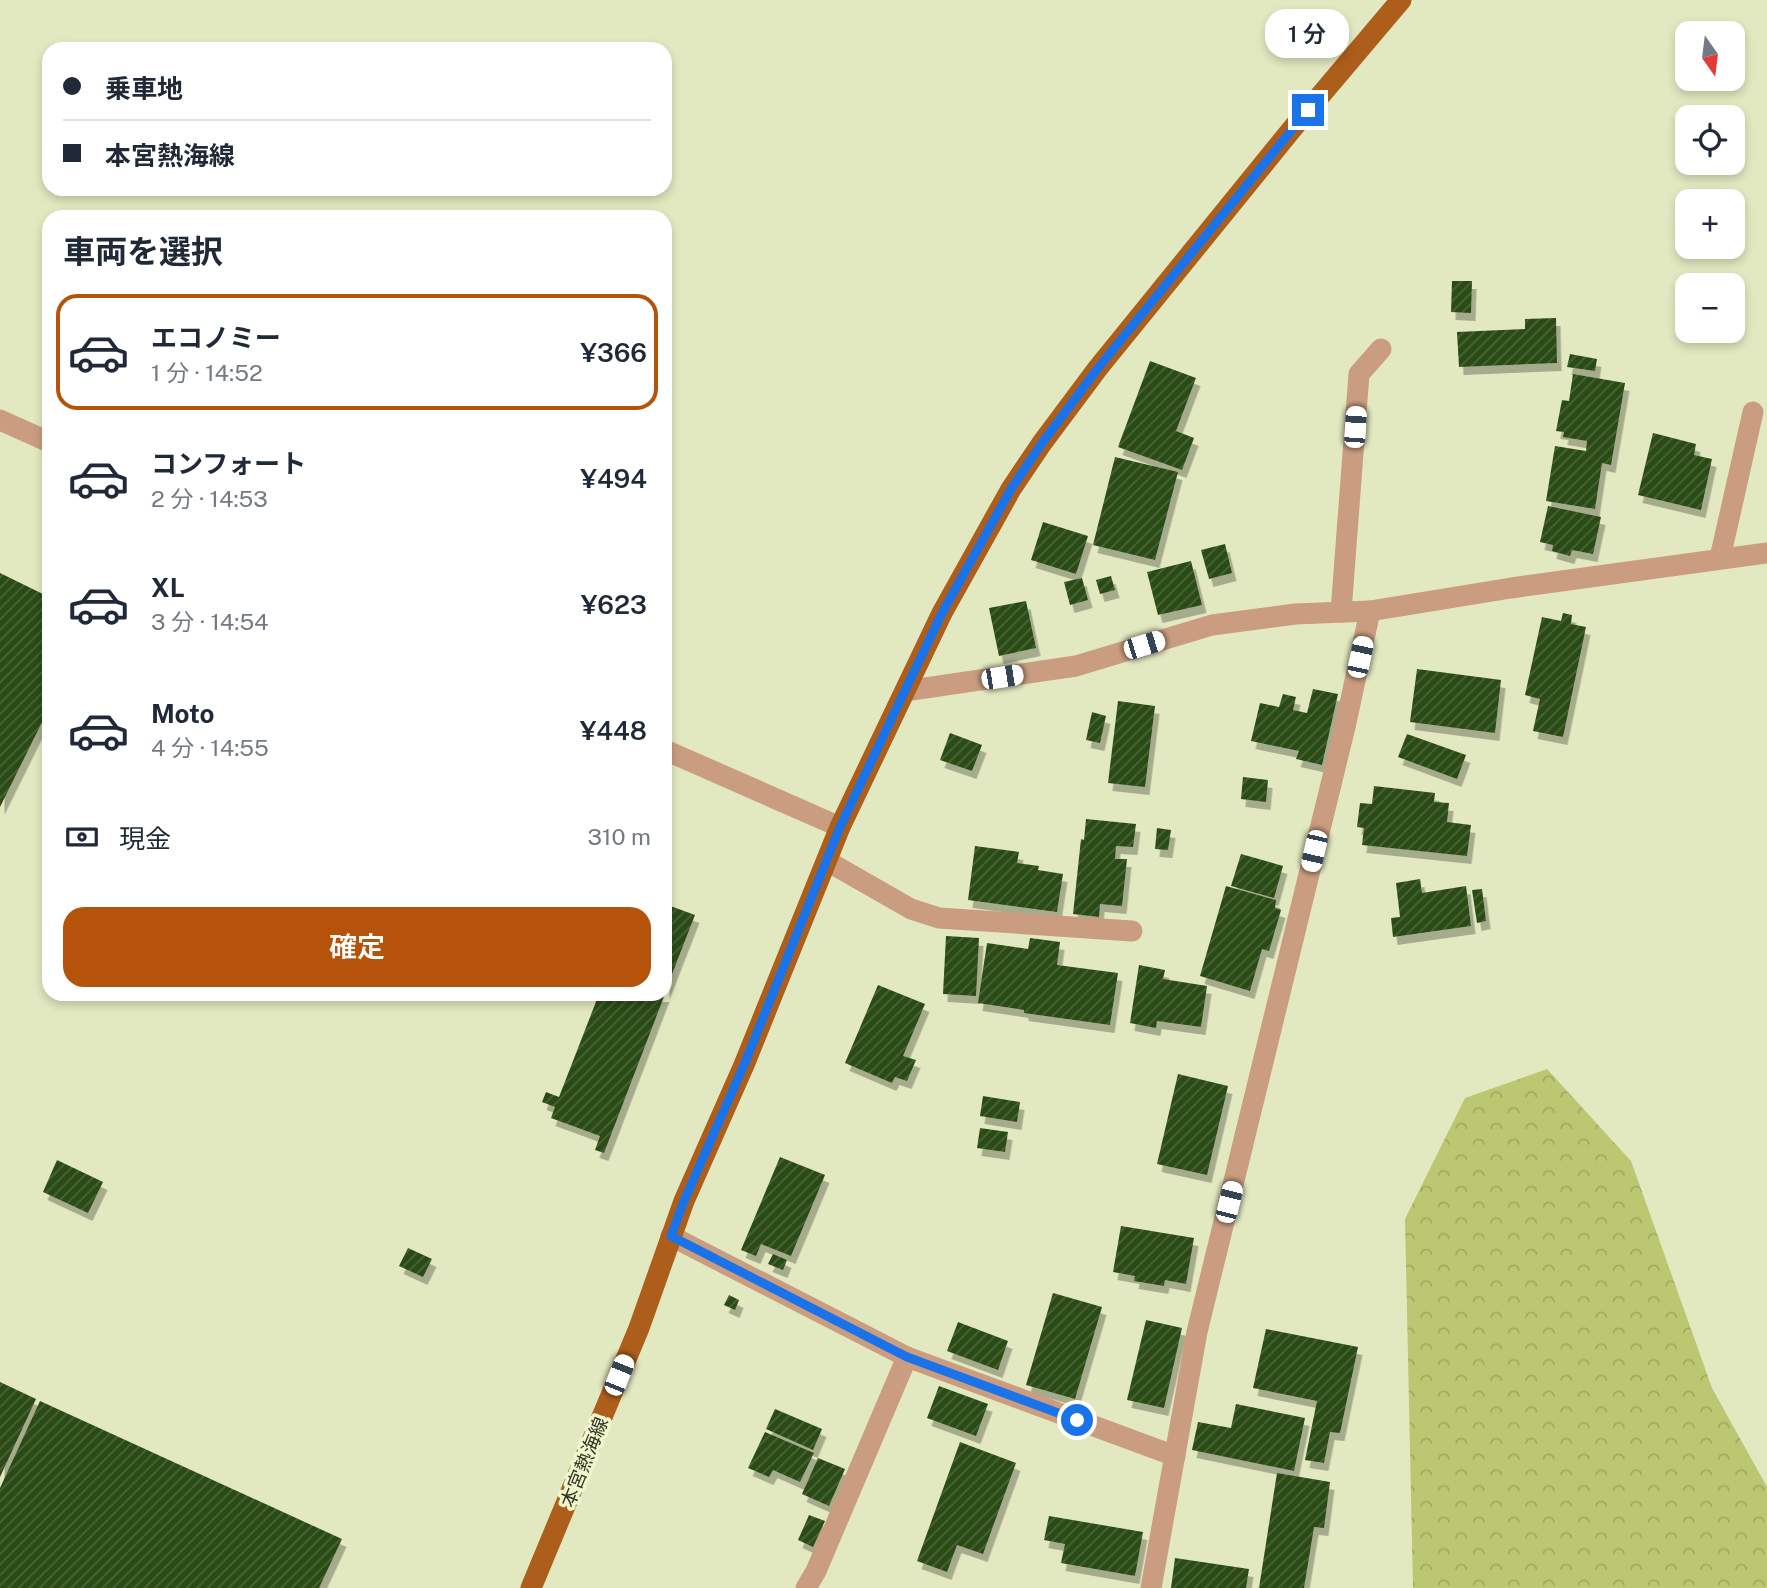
<!DOCTYPE html>
<html lang="ja">
<meta charset="utf-8">
<style>
body{margin:0;font-family:"Public Sans","Noto Sans JP",sans-serif;background:#f6f6f7;color:#1f2937;height:100vh;display:flex;flex-direction:column;font-size:26px;white-space:nowrap}
*{box-sizing:border-box;margin:0}
p{font-size:23px;color:#747a83}
.icon{flex:none;width:38px;height:38px;fill:none;stroke:currentColor;stroke-width:2;stroke-linecap:round;stroke-linejoin:round}
.map{position:relative;flex:1;overflow:hidden}
.drawer{position:absolute;left:42px;top:210px;width:630px;height:791px;display:flex;flex-direction:column;background:#fff;border-radius:21px;box-shadow:0 4px 10px #0003}
.drawer>*{flex:none}
.top-card{position:absolute;left:42px;top:42px;width:630px;height:154px;border-radius:21px;box-shadow:0 4px 10px #0003;display:grid;align-content:center;height:154px;padding:0 21px;background:#fff}
.needle{width:46px;rotate:166deg}
.buttons{position:absolute;left:1675px;top:21px;display:grid;gap:14px}
.buttons a{display:grid;place-items:center;width:70px;height:70px;border-radius:14px;background:#fff;box-shadow:0 4px 10px #0003;font-size:35px}
.end{position:absolute;width:32px;height:32px;margin:-16px;border:9px solid #1a73e8;background:#fff;box-shadow:0 0 0 4px #fff}
.from{border-radius:50%}
.bubble{position:absolute;height:49px;border-radius:21px;background:#fff;box-shadow:0 4px 10px #0003;font-size:23px;font-weight:600;line-height:49px;text-align:center}
.car{position:absolute;width:21px;height:42px;margin:-21px -10px;border-radius:9px;box-shadow:0 0 5px 2px #0007;background:linear-gradient(#fff 24%,#345 0 40%,#fff 0 76%,#345 0 86%,#fff 0)}
.top-card b{display:flex;align-items:center;gap:24px;height:66px;font-size:26px}
.top-card b+b{border-top:2px solid #e0e1e3}
.top-card i{width:18px;height:18px;background:#1f2937}
ul{padding:0;list-style:none}
li{display:flex;align-items:center;gap:21px;height:116px;margin:0 14px 10px;padding:0 7px;border:4px solid transparent;border-radius:21px}
li div{flex:1}
li b{display:block;font-size:26px}
li em{font-style:normal;font-weight:600}
li.selected{border-color:#b45309}
li>.icon{width:63px;height:63px;stroke-width:1.5}
h2{padding:0 21px;font-size:32px;line-height:84px}
.pay{display:flex;align-items:center;gap:18px;height:77px;padding:0 21px;font-size:26px}
.pay p{margin-inline-start:auto}
.button{display:flex;gap:14px;margin-top:auto;padding:14px 21px}
.button a{flex:1;height:80px;border-radius:21px;background:#b45309;color:#fff;font-size:28px;font-weight:600;line-height:80px;text-align:center}
.map>svg:first-child{display:block}
.forest{fill:url(#forest-crowns)}
.building{fill:url(#building-hatch);filter:url(#shadow)}
.lines{fill:none;stroke-linecap:round;stroke-linejoin:round}
.minor{stroke:#ca9d80;stroke-width:21}
.major{stroke:#ad5e1b;stroke-width:21}
.route{stroke:#1a73e8;stroke-width:9}
.labels{text-anchor:middle;stroke-width:7;stroke-linejoin:round;paint-order:stroke}
.street-label{font-size:19px;fill:#303323;stroke:#eff6cd}
</style>
<div class="map">
<svg width="1767" height="1588" viewBox="0 0 1767 1588">
<defs>
<pattern id="forest-crowns" width="20" height="18" patternUnits="userSpaceOnUse" patternTransform="scale(1.75)"><rect width="20" height="18" fill="#bbc771"/><path d="M2 6a3 3 0 1 1 6 0M12 15a3 3 0 1 1 6 0" fill="none" stroke="#a1ab62"/></pattern>
<pattern id="building-hatch" width="6" height="6" patternUnits="userSpaceOnUse" patternTransform="scale(1.75)"><rect width="6" height="6" fill="#2b4c16"/><path d="M-1 1l2-2M0 6l6-6M5 7l2-2" fill="none" stroke="#496437"/></pattern>
<filter id="shadow"><feDropShadow dx="4.5" dy="8" stdDeviation="0" flood-color="#0004"/></filter>
</defs>
<rect width="100%" height="100%" fill="#e2e9c0"/>
<path class="forest" d="M 1547,1069 L 1631,1161 L 1712,1388 L 1767,1487 L 1767,1588 L 1413,1588 L 1405,1219 L 1465,1098 Z"/>
<g class="building">
<path d="M 1452,281 L 1472,281 L 1471,313 L 1451,312 Z"/>
<path d="M 1556,318 L 1557,363 L 1459,367 L 1457,332 L 1525,329 L 1525,319 Z"/>
<path d="M 1570,354 L 1597,359 L 1595,371 L 1567,367 Z"/>
<path d="M 1150,361 L 1196,378 L 1176,431 L 1194,438 L 1182,470 L 1118,447 Z"/>
<path d="M 1573,374 L 1625,383 L 1611,465 L 1602,463 L 1595,509 L 1546,501 L 1555,446 L 1586,451 L 1587,441 L 1563,437 L 1564,432 L 1556,431 L 1562,400 L 1569,401 Z"/>
<path d="M 1653,433 L 1696,444 L 1694,455 L 1712,459 L 1701,510 L 1638,495 Z"/>
<path d="M 1115,457 L 1178,472 L 1155,560 L 1093,545 Z"/>
<path d="M 1548,506 L 1601,517 L 1593,554 L 1572,550 L 1570,556 L 1552,551 L 1553,545 L 1540,542 Z"/>
<path d="M 1043,522 L 1088,536 L 1076,574 L 1031,560 Z"/>
<path d="M 1225,544 L 1232,573 L 1209,579 L 1201,550 Z"/>
<path d="M 1191,561 L 1202,605 L 1158,615 L 1147,572 Z"/>
<path d="M 0,573 L 49,597 L 49,708 L 0,807 Z"/>
<path d="M 1111,576 L 1115,590 L 1100,594 L 1096,580 Z"/>
<path d="M 1082,578 L 1088,600 L 1070,605 L 1064,582 Z"/>
<path d="M 1026,601 L 1036,648 L 999,656 L 989,608 Z"/>
<path d="M 1563,613 L 1572,615 L 1571,624 L 1586,627 L 1563,737 L 1533,731 L 1540,699 L 1525,695 L 1542,617 L 1561,621 Z"/>
<path d="M 1417,669 L 1501,680 L 1495,733 L 1410,722 Z"/>
<path d="M 1313,689 L 1338,694 L 1322,765 L 1296,759 L 1299,751 L 1251,741 L 1260,703 L 1279,707 L 1283,694 L 1296,697 L 1293,710 L 1307,713 Z"/>
<path d="M 1118,701 L 1155,706 L 1145,787 L 1108,783 Z"/>
<path d="M 1092,712 L 1106,716 L 1100,743 L 1086,740 Z"/>
<path d="M 950,733 L 982,745 L 972,771 L 940,760 Z"/>
<path d="M 1407,734 L 1466,755 L 1457,779 L 1398,757 Z"/>
<path d="M 1243,777 L 1268,780 L 1266,802 L 1241,799 Z"/>
<path d="M 1374,786 L 1435,793 L 1434,802 L 1449,803 L 1447,822 L 1471,825 L 1467,856 L 1362,845 L 1364,828 L 1357,827 L 1360,803 L 1372,804 Z"/>
<path d="M 1086,819 L 1136,824 L 1133,847 L 1116,846 L 1115,859 L 1127,859 L 1122,906 L 1100,904 L 1099,917 L 1073,914 L 1081,839 L 1084,840 Z"/>
<path d="M 1157,828 L 1171,830 L 1168,850 L 1155,849 Z"/>
<path d="M 975,846 L 1019,852 L 1017,863 L 1039,866 L 1038,870 L 1063,874 L 1057,912 L 968,900 Z"/>
<path d="M 1241,854 L 1283,866 L 1274,898 L 1231,886 Z"/>
<path d="M 1420,879 L 1422,893 L 1466,886 L 1471,926 L 1393,937 L 1391,918 L 1400,917 L 1396,883 Z"/>
<path d="M 1226,886 L 1276,900 L 1275,908 L 1281,910 L 1269,951 L 1262,949 L 1250,991 L 1200,976 Z"/>
<path d="M 1482,889 L 1486,921 L 1477,923 L 1472,890 Z"/>
<path d="M 665,904 L 695,915 L 665,992 Z"/>
<path d="M 946,936 L 979,938 L 976,996 L 943,994 Z"/>
<path d="M 1030,938 L 1060,942 L 1057,965 L 1118,973 L 1110,1025 L 1024,1013 L 1024,1010 L 978,1003 L 987,943 L 1028,949 Z"/>
<path d="M 1139,965 L 1165,970 L 1163,979 L 1207,986 L 1201,1027 L 1157,1021 L 1156,1028 L 1130,1023 Z"/>
<path d="M 878,985 L 925,1004 L 903,1056 L 916,1060 L 907,1081 L 895,1077 L 892,1083 L 845,1063 Z"/>
<path d="M 599,994 L 665,994 L 604,1153 L 595,1150 L 600,1136 L 551,1118 L 555,1107 L 542,1102 L 546,1092 L 559,1097 Z"/>
<path d="M 1178,1074 L 1228,1086 L 1207,1175 L 1157,1164 Z"/>
<path d="M 983,1096 L 1020,1102 L 1017,1122 L 980,1116 Z"/>
<path d="M 980,1128 L 1008,1132 L 1005,1152 L 977,1148 Z"/>
<path d="M 780,1157 L 825,1175 L 791,1256 L 761,1244 L 756,1256 L 741,1250 Z"/>
<path d="M 57,1160 L 103,1182 L 88,1213 L 43,1192 Z"/>
<path d="M 1121,1226 L 1194,1238 L 1186,1284 L 1165,1280 L 1164,1286 L 1134,1281 L 1135,1276 L 1113,1272 Z"/>
<path d="M 408,1248 L 432,1259 L 423,1277 L 399,1266 Z"/>
<path d="M 773,1254 L 787,1260 L 783,1270 L 768,1264 Z"/>
<path d="M 1053,1293 L 1102,1307 L 1075,1399 L 1026,1385 Z"/>
<path d="M 729,1295 L 739,1300 L 735,1310 L 724,1305 Z"/>
<path d="M 1146,1320 L 1182,1328 L 1164,1408 L 1127,1400 Z"/>
<path d="M 958,1322 L 1008,1341 L 998,1370 L 947,1351 Z"/>
<path d="M 1266,1329 L 1358,1347 L 1340,1433 L 1330,1432 L 1324,1463 L 1305,1460 L 1317,1401 L 1253,1388 Z"/>
<path d="M 0,1382 L 36,1399 L 0,1477 Z"/>
<path d="M 939,1386 L 988,1404 L 976,1436 L 927,1418 Z"/>
<path d="M 40,1401 L 342,1539 L 319,1588 L 0,1588 L 0,1488 Z"/>
<path d="M 1236,1404 L 1305,1418 L 1294,1471 L 1192,1450 L 1198,1422 L 1231,1428 Z"/>
<path d="M 775,1409 L 822,1429 L 813,1450 L 766,1429 Z"/>
<path d="M 765,1432 L 814,1453 L 800,1482 L 773,1470 L 769,1477 L 748,1468 Z"/>
<path d="M 960,1442 L 1016,1463 L 983,1554 L 957,1545 L 947,1572 L 917,1561 Z"/>
<path d="M 818,1458 L 845,1469 L 829,1506 L 802,1494 Z"/>
<path d="M 1277,1473 L 1330,1482 L 1324,1528 L 1314,1527 L 1304,1588 L 1259,1588 Z"/>
<path d="M 809,1515 L 825,1521 L 813,1547 L 798,1540 Z"/>
<path d="M 1049,1516 L 1143,1532 L 1135,1576 L 1061,1563 L 1065,1544 L 1044,1540 Z"/>
<path d="M 1175,1558 L 1249,1569 L 1246,1588 L 1171,1588 Z"/>
</g>
<g class="lines">
<g class="minor">
<path d="M 0,420 L 49,442"/>
<path d="M 1720,558 L 1753,412"/>
<path d="M 1341,612 L 1359,374 L 1381,349"/>
<path d="M 905,691 L 1076,666 L 1212,625 L 1295,614 L 1370,611 L 1511,588 L 1767,553"/>
<path d="M 665,750 L 840,827"/>
<path d="M 827,861 L 911,909 L 939,918 L 1132,931"/>
<path d="M 671,1236 L 907,1357 L 1175,1456"/>
<path d="M 806,1588 L 816,1571 L 907,1357"/>
<path d="M 1151,1588 L 1197,1332 L 1345,727 L 1370,611"/>
</g>
<path class="major" d="M 531,1588 L 639,1328 L 684,1201 L 744,1065 L 840,827 L 942,613 L 1011,489 L 1042,443 L 1098,368 L 1292,129 L 1401,0"/>
</g>
<g class="lines">
<path class="route" d="M 1077,1420 L 907,1357 L 671,1236 L 684,1201 L 744,1065 L 840,827 L 942,613 L 1011,489 L 1042,443 L 1098,368 L 1308,110"/>
</g>
<g class="labels">
<g class="street-label">
<text transform="translate(584 1462) rotate(-68)" y="7">本宮熱海線</text>
</g>
</g>
</svg>
<div class="buttons">
<a><svg class="needle" viewBox="-14 -14 28 28"><path d="M0-13l5 13h-10z" fill="#e53935"/><path d="M0 13l5-13h-10z" fill="#747a83"/></svg></a>
<a><svg class="icon" aria-label="locate" viewBox="0 0 24 24"><circle cx="12" cy="12" r="6"/><path d="M12 2v4M12 18v4M2 12h4M18 12h4"/></svg></a>
<a>+</a>
<a>−</a>
</div>
<i class="end from" style="left:1077px;top:1420px"></i>
<i class="end" style="left:1308px;top:110px"></i>
<div class="bubble" style="left:1265px;top:9px;width:84px">1 分</div>
<i class="car" style="left:1355px;top:427px;rotate:4deg"></i>
<i class="car" style="left:1144px;top:645px;rotate:73deg"></i>
<i class="car" style="left:1360px;top:657px;rotate:12deg"></i>
<i class="car" style="left:1002px;top:677px;rotate:81deg"></i>
<i class="car" style="left:1314px;top:851px;rotate:193deg"></i>
<i class="car" style="left:1229px;top:1202px;rotate:14deg"></i>
<i class="car" style="left:619px;top:1375px;rotate:22deg"></i>
<div class="top-card">
<b><i class="from"></i>乗車地</b>
<b><i></i>本宮熱海線</b>
</div>
<section class="drawer">
<h2>車両を選択</h2>
<ul>
<li class="selected"><svg class="icon" aria-label="car" viewBox="0 0 24 24"><path d="M5 17H2v-5l4-1 3-4h7l3 4 3 1v5h-3M9 17h6M6 11h13"/><circle cx="7" cy="17" r="2"/><circle cx="17" cy="17" r="2"/></svg><div><b>エコノミー</b><p>1 分 · 14:52</p></div><em>¥366</em></li>
<li><svg class="icon" aria-label="car" viewBox="0 0 24 24"><path d="M5 17H2v-5l4-1 3-4h7l3 4 3 1v5h-3M9 17h6M6 11h13"/><circle cx="7" cy="17" r="2"/><circle cx="17" cy="17" r="2"/></svg><div><b>コンフォート</b><p>2 分 · 14:53</p></div><em>¥494</em></li>
<li><svg class="icon" aria-label="car" viewBox="0 0 24 24"><path d="M5 17H2v-5l4-1 3-4h7l3 4 3 1v5h-3M9 17h6M6 11h13"/><circle cx="7" cy="17" r="2"/><circle cx="17" cy="17" r="2"/></svg><div><b>XL</b><p>3 分 · 14:54</p></div><em>¥623</em></li>
<li><svg class="icon" aria-label="car" viewBox="0 0 24 24"><path d="M5 17H2v-5l4-1 3-4h7l3 4 3 1v5h-3M9 17h6M6 11h13"/><circle cx="7" cy="17" r="2"/><circle cx="17" cy="17" r="2"/></svg><div><b>Moto</b><p>4 分 · 14:55</p></div><em>¥448</em></li>
</ul>
<div class="pay"><svg class="icon" aria-label="cash" viewBox="0 0 24 24"><path d="M3 7h18v10H3z"/><circle cx="12" cy="12" r="2"/></svg>現金<p>310 m</p></div>
<div class="button"><a>確定</a></div>
</section>
</div>
